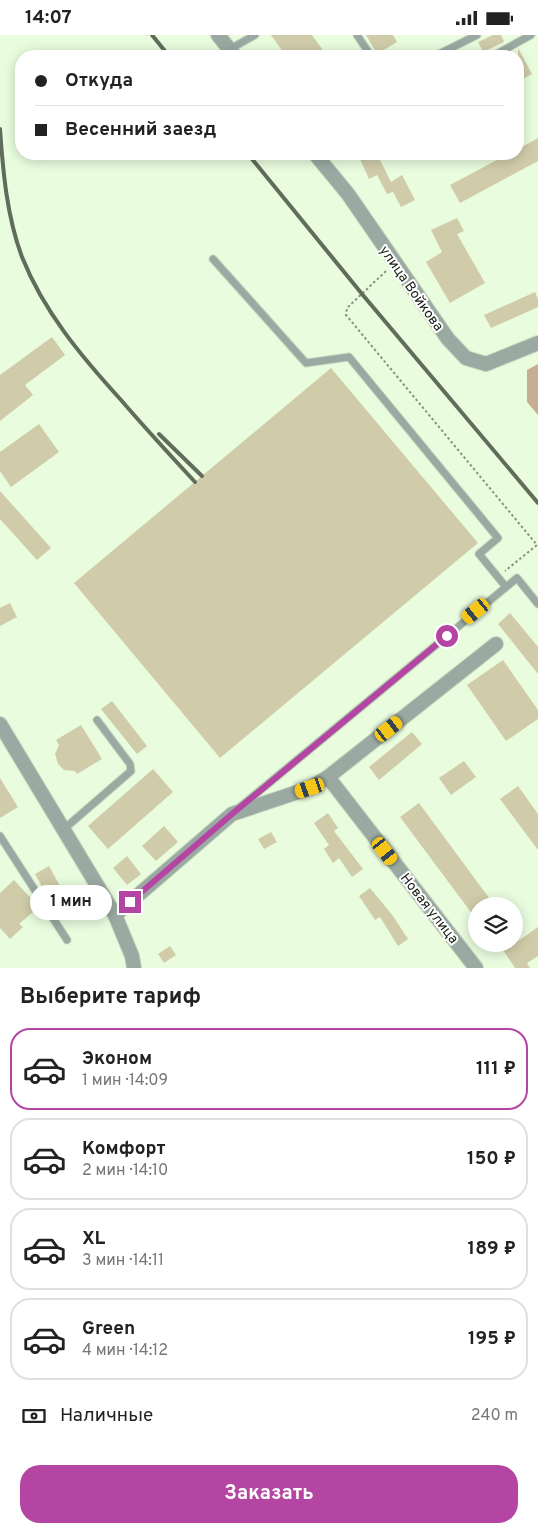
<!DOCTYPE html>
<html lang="ru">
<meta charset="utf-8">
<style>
body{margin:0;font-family:Overpass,sans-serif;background:#f6f6f6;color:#222;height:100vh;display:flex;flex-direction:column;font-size:19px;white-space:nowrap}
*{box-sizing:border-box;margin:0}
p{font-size:16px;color:#767676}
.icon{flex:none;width:28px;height:28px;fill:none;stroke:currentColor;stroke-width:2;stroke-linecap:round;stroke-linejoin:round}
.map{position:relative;height:933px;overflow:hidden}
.sheet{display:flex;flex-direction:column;background:#fff;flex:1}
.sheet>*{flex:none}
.guide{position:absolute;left:15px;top:15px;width:509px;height:110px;border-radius:20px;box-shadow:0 2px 12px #0003;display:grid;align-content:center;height:110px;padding:0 20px;background:#fff}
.tools{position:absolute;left:468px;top:862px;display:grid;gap:10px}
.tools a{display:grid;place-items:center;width:55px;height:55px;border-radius:50%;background:#fff;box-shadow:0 2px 12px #0003;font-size:25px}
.end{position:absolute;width:22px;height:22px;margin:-11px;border:6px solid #b445a2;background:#fff;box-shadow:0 0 0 2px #fff}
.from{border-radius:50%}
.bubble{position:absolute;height:35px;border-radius:18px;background:#fff;box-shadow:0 2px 12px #0003;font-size:16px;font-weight:700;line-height:35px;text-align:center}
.car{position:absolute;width:15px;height:30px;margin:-15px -8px;border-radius:6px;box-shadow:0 0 4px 1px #0007;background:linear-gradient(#f5c518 24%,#345 0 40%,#f5c518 0 76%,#345 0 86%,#f5c518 0)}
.guide b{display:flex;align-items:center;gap:18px;height:48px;font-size:19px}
.guide b+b{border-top:1px solid #e0e0e0}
.guide i{width:12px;height:12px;background:#222}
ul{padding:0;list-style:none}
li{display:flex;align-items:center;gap:15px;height:82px;margin:0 10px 8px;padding:0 10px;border:2px solid #e0e0e0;border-radius:20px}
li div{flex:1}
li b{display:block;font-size:19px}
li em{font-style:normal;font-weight:700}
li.active{border-color:#b445a2}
li>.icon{width:45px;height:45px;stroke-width:1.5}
h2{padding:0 20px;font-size:22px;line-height:60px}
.pay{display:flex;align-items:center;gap:12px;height:55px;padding:0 20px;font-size:19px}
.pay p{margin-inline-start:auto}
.cta{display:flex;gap:10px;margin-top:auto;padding:10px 20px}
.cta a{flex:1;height:58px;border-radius:20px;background:#b445a2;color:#fff;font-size:20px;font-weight:700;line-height:58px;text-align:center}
.status{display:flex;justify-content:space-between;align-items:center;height:35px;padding:0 25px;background:#fff;direction:ltr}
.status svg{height:14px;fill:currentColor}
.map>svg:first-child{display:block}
.forest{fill:#c7ae93}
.building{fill:#d0cca9}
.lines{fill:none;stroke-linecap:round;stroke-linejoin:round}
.lane-casing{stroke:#c8d8be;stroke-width:9}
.street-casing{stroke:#c8d8be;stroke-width:16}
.path{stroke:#87947f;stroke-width:2;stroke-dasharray:2.5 2.5;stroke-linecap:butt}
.lane{stroke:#9aa9a2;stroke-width:7}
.street{stroke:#9aa9a2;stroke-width:14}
.rail{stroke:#626c5b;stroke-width:4}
.route{stroke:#b445a2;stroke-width:6}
.labels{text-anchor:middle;stroke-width:4;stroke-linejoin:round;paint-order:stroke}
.street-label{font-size:14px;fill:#181e14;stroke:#fff}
</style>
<div class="status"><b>14:07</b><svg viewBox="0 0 49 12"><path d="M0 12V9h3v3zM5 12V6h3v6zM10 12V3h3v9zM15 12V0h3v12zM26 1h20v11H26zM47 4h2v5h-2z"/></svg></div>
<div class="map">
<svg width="538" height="933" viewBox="0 0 538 933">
<rect width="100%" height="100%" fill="#e9fcde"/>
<path class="forest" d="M 538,329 L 538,380 L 527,367 L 527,335 Z"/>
<g class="building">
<path d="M 271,0 L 312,0 L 327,21 L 286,21 Z"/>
<path d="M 366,0 L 393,0 L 397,7 L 377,19 Z"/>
<path d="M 493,0 L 501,0 L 504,7 L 483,17 L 478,7 Z"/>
<path d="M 518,13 L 532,39 L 518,47 Z"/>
<path d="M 538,103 L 538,126 L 460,168 L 450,150 L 508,119 L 518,119 L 518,114 Z"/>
<path d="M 370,119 L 377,119 L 391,147 L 402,140 L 415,165 L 401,172 L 393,157 L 387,159 L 377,140 L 369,144 L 360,124 Z"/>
<path d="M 457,183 L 464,196 L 457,199 L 485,248 L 450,268 L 426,227 L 442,217 L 431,195 Z"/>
<path d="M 535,257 L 538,264 L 538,272 L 491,293 L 484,280 Z"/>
<path d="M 52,302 L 65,320 L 25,350 L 33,360 L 0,386 L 0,340 Z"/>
<path d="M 331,333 L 478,508 L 220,723 L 74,548 Z"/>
<path d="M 39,389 L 59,417 L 11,452 L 0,436 L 0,417 Z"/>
<path d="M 0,456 L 51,513 L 37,525 L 0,484 Z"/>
<path d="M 10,568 L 17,582 L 0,591 L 0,573 Z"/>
<path d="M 510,578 L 538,612 L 538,639 L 498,589 Z"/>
<path d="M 503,625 L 538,675 L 538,684 L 506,706 L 467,650 Z"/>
<path d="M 112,666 L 147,711 L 137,719 L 101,674 Z"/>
<path d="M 81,690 L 102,724 L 77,739 L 75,736 L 64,735 L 58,729 L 55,719 L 59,710 L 56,705 Z"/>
<path d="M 412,697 L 422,709 L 379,745 L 369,732 Z"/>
<path d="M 464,726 L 476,742 L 451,760 L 439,743 Z"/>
<path d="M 153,734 L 173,757 L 108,814 L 88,791 Z"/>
<path d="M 0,743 L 18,772 L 0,783 Z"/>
<path d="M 518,751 L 538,779 L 538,815 L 500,764 Z"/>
<path d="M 419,768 L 495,871 L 476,871 L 476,884 L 400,782 Z"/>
<path d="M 328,778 L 338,793 L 334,796 L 363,834 L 352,842 L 339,823 L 333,828 L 324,814 L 329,810 L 314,788 Z"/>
<path d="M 164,791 L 178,807 L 156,826 L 142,811 Z"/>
<path d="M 271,797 L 277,807 L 264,814 L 258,804 Z"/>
<path d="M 127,821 L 141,839 L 127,850 L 113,833 Z"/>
<path d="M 49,831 L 60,851 L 46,859 L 35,839 Z"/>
<path d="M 14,845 L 39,872 L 19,889 L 23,892 L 10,904 L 0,893 L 0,858 Z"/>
<path d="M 370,853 L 393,881 L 408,904 L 398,911 L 380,882 L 375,885 L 359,861 Z"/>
<path d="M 538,892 L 538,921 L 527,928 L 530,933 L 515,933 L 499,909 L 514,909 Z"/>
<path d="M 170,911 L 176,920 L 164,928 L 158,919 Z"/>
</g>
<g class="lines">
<defs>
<g id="lane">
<path d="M 357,0 L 371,21"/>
<path d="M 230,14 L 255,0"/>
<path d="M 440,21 L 439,19 L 477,0"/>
<path d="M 493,21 L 531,0"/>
<path d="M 213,224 L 306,328 L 349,322 L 498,503 L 479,519 L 506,552"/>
<path d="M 240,772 L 517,543 L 538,569"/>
<path d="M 64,794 L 131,736 L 130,729 L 97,685"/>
<path d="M 0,801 L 67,905"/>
</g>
<g id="street">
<path d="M 218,0 L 235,21"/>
<path d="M 315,119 L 348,159 L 448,304 L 466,323 L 486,329 L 538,308"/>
<path d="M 0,689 L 115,880 L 132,921 L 134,933"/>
<path d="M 328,742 L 476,933"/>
<path d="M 115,880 L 232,779 L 310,753 L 328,742 L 496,609"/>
</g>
</defs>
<use href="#lane" class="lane-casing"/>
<use href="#street" class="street-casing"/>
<path class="path" d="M 386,236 L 347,273 L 346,280 L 537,510 L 505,536"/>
<use href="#lane" class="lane"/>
<use href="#street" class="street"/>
<g class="rail">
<path d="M 152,0 L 169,21"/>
<path d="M 0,94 C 3,137 7,182 22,222 C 44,277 81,321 121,365 C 145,393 170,420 195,447"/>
<path d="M 248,119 L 362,259 L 538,468"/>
<path d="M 159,399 L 202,441"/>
</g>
</g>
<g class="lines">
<path class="route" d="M 130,867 L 232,779 L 447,601"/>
</g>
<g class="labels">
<g class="street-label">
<text transform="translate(412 253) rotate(55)" y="5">улица Войкова</text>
<text transform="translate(430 873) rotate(52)" y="5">Новая улица</text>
</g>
</g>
</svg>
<div class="tools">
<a><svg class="icon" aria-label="layers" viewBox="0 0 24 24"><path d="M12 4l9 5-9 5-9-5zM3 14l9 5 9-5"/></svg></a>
</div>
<i class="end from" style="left:447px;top:601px"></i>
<i class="end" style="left:130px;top:867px"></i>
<div class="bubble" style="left:30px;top:850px;width:82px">1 мин</div>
<i class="car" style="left:476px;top:576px;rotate:231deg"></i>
<i class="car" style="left:389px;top:694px;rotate:52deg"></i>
<i class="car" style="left:310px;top:753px;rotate:251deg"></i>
<i class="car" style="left:385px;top:816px;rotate:142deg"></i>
<div class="guide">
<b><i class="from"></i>Откуда</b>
<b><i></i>Весенний заезд</b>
</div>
</div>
<section class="sheet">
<h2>Выберите тариф</h2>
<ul>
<li class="active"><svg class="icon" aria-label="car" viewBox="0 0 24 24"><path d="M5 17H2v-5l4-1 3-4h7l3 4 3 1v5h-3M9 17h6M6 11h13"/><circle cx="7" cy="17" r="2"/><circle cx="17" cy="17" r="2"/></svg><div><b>Эконом</b><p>1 мин · 14:09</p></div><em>111 ₽</em></li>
<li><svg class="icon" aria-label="car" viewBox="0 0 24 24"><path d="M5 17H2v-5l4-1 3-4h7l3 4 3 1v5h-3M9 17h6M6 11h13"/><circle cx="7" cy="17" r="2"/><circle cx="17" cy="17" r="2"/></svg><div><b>Комфорт</b><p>2 мин · 14:10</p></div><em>150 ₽</em></li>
<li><svg class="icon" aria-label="car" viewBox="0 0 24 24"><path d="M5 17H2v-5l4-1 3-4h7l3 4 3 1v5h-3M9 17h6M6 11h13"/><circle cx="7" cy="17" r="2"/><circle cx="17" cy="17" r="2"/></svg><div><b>XL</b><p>3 мин · 14:11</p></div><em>189 ₽</em></li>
<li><svg class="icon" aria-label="car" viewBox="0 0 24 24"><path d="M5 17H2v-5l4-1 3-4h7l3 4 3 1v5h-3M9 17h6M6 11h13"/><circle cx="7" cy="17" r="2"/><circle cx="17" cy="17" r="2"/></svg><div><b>Green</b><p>4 мин · 14:12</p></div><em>195 ₽</em></li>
</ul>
<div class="pay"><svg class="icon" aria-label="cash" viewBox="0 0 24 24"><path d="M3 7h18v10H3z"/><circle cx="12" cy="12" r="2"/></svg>Наличные<p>240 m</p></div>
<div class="cta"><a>Заказать</a></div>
</section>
